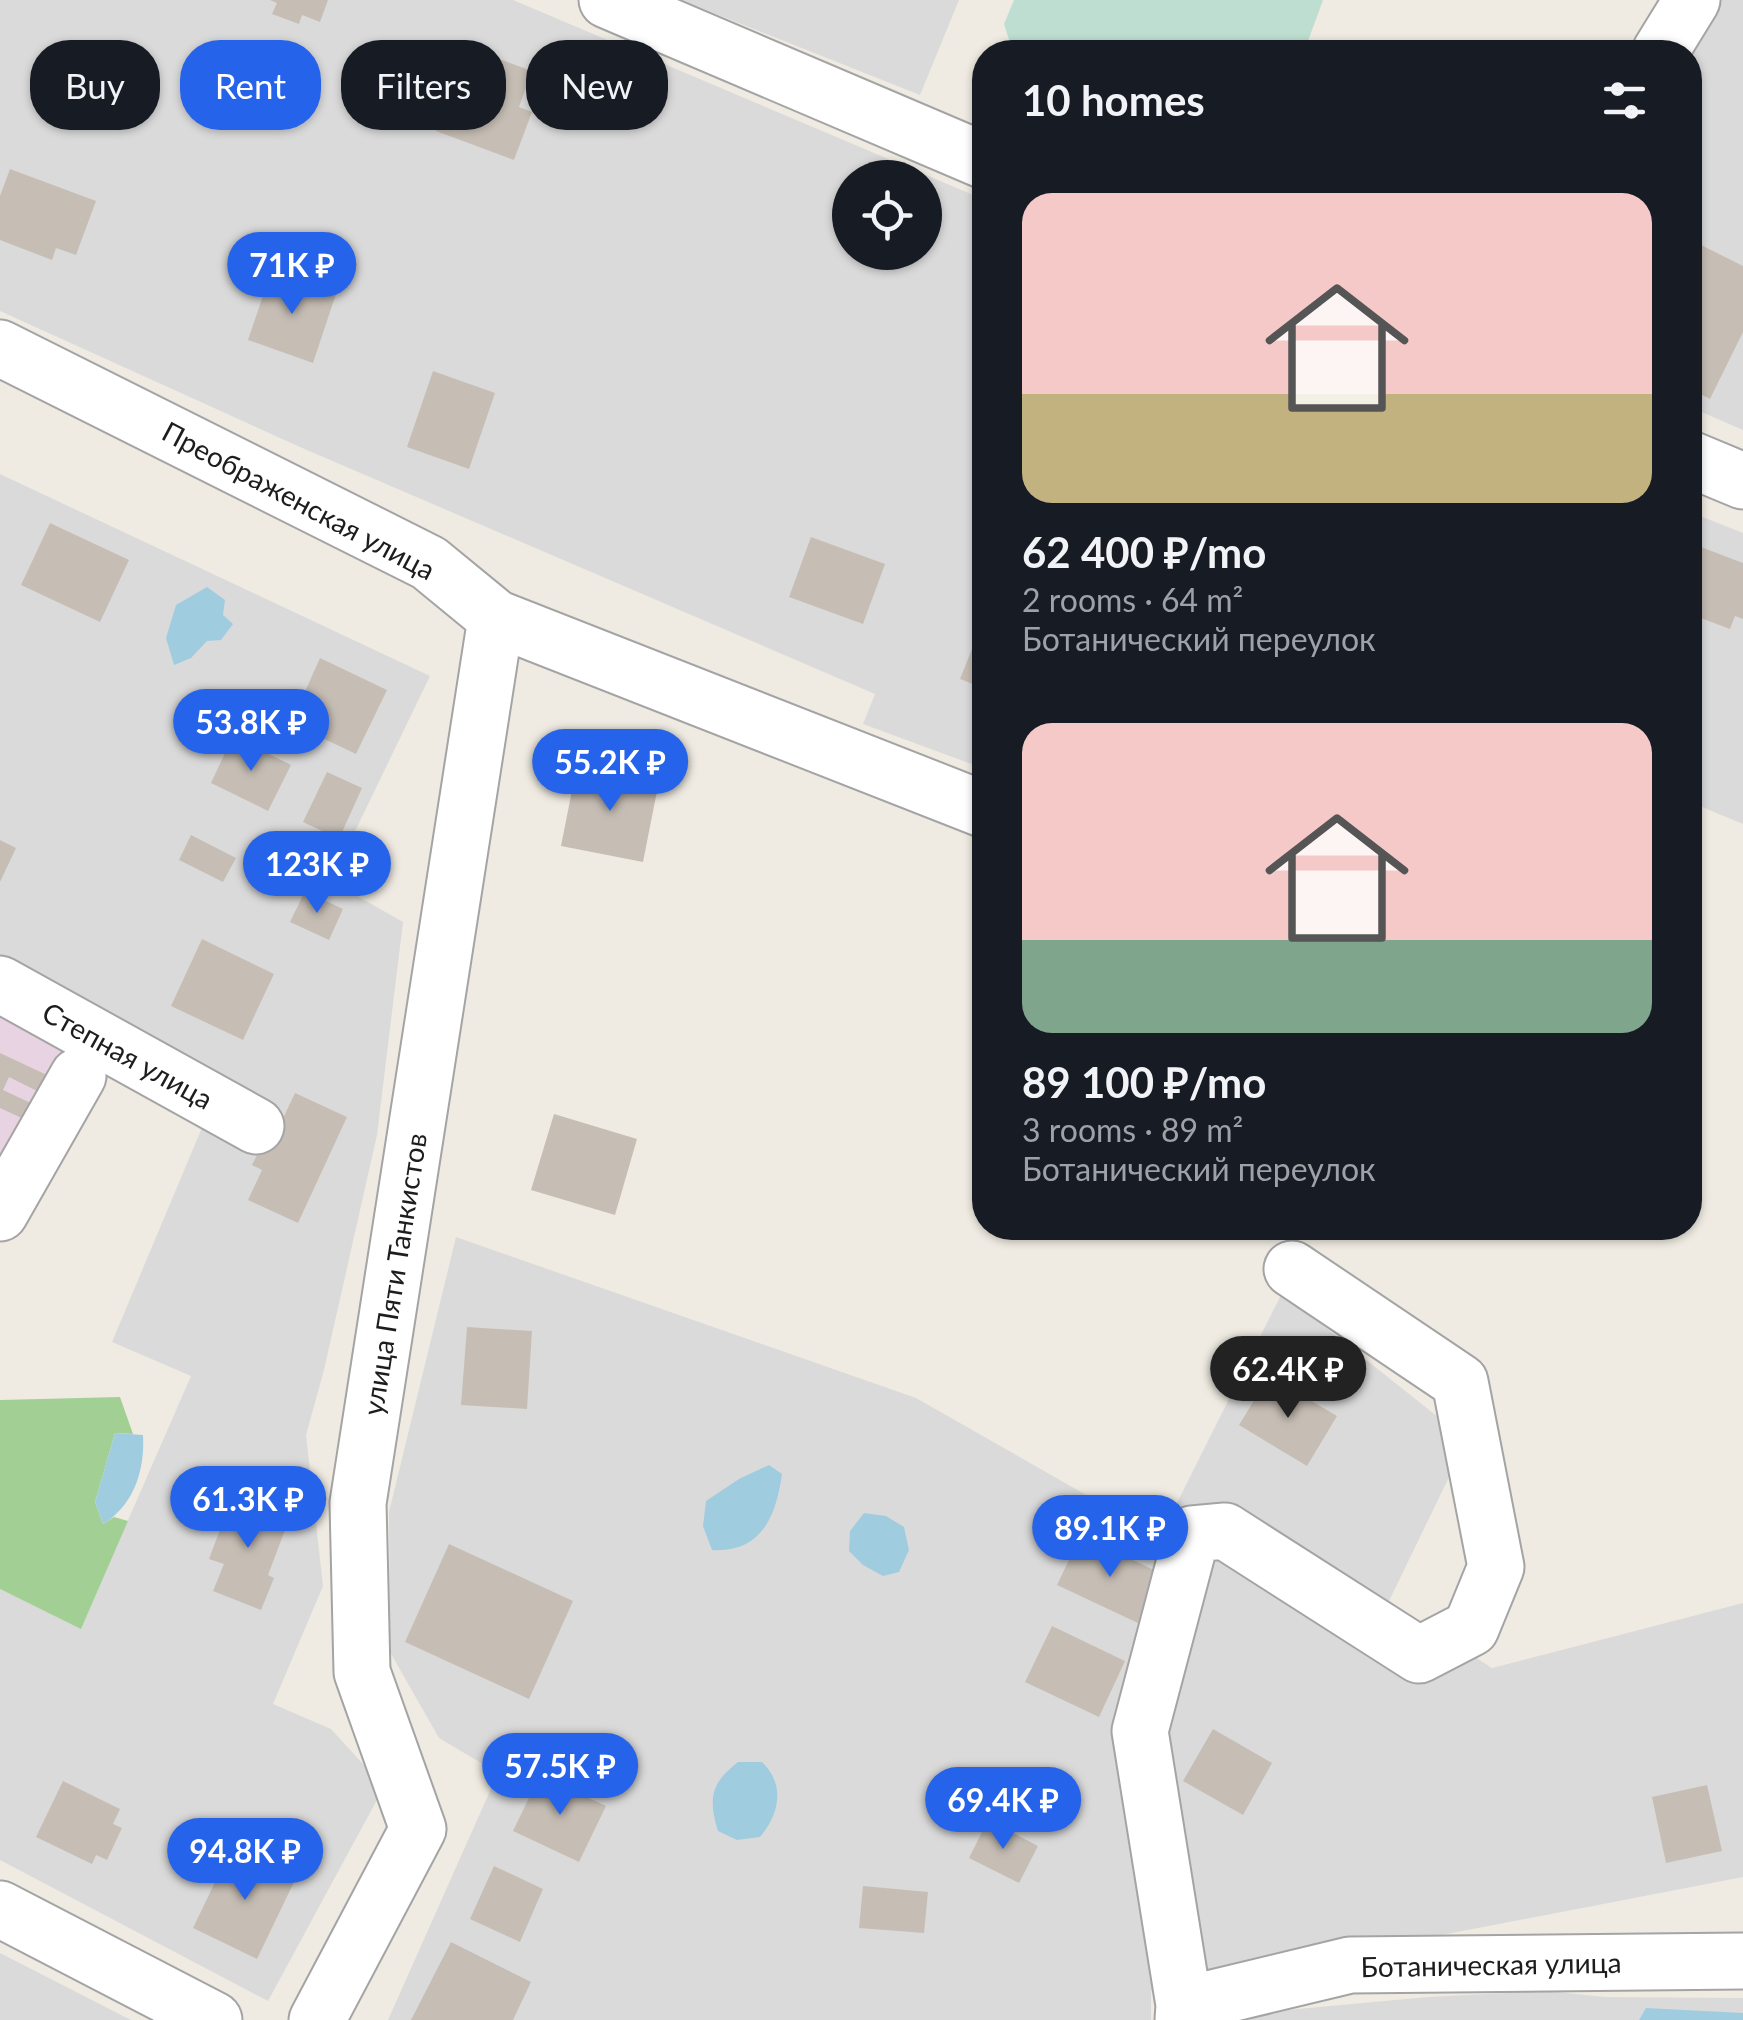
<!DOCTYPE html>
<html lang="en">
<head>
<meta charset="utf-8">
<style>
  :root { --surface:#171b24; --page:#20242c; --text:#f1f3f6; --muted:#9ea1a6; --accent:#2563eb }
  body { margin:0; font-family:Lato,sans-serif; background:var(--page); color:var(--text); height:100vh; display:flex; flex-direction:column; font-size:38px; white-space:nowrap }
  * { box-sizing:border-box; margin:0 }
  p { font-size:32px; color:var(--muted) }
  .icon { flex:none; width:55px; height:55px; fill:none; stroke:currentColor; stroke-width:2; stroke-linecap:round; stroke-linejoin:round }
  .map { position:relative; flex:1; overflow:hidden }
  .sheet { position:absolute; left:972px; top:40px; width:730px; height:1200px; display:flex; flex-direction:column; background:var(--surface); border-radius:40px; box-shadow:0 2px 8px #0004 }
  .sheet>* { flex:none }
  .guide { position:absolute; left:30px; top:40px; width:792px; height:90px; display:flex; gap:20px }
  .buttons { position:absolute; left:832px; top:160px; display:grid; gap:20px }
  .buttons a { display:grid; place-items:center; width:110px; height:110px; border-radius:50%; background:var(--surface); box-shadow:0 2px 8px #0004; font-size:50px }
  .price { position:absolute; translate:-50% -85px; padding:0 22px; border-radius:35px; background:var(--accent); color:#fff; font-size:32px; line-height:65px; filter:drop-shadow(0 2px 5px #0008) }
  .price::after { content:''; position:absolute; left:50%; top:60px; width:30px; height:22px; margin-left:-15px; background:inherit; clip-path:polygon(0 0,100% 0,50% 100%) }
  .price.on { background:#222; color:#fff }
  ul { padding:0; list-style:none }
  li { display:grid; align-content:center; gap:20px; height:530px; padding:0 50px }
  li span { display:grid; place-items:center; height:310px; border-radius:30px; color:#555 }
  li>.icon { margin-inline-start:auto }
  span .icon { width:180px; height:180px; fill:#fffc; stroke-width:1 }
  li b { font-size:42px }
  h2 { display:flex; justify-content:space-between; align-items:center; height:120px; padding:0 50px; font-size:42px }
  .pill { padding:0 35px; border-radius:40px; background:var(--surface); box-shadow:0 2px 8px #0004; font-size:35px; line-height:90px }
  .pill.on { background:var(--accent); color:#fff }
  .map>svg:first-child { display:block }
</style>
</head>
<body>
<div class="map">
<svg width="1743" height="2020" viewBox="0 0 1743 2020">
  <rect width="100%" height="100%" fill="#efebe2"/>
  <path fill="#dbdada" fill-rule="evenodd" d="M0,0h513l472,200v569l-122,-45 12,-30 -575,-247 -300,-136zM850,178h75v74h-75z
    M681,0h278l-39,95z
    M1710,0h33v430l-53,-23v-355z
    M0,474l430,202 -99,205 72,41 -26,213 -53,235 -18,65 17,151 -50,118 58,25 53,58 -116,214 -268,-141v-271l81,39 110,-252 -79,-34 110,-262 -222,-115z
    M1690,512l53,21v291l-53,-22z
    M456,1237l460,161 244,139 122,-244 185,147 -78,161 103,67 251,-65v274l-592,114v29h-763l110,-247 -59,-35 -49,-86 -1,-140z
    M0,1953l131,67h-131z
    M1547,1991l58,6 138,1v22h-494l15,-8 164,-15z"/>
  <path fill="#e8d3e3" d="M0,1007l105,51 -86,177 -19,-9z"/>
  <path fill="#a2d094" d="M120,1397l13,37 -18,-1 -20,69 8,22 11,-7 14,4 -47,108 -81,-40v-189z"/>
  <path fill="#beded1" d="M1014,0h309l-19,52h-291l-9,-28z"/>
  <path fill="#a0ccdf" d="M207,587l18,13 -2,15 10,9 -12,16 -14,1 -16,17 -17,7 -8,-27 10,-33z
    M115,1433l28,2c2,35 -9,70 -40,89l-8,-22z
    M769,1465l13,9c-6,43 -21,79 -70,76l-9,-24 3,-25 33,-22z
    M864,1513l22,3 18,11 5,23 -10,22 -16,4 -20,-11 -14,-14 1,-20z
    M738,1762h24c24,23 17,53 -2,75l-23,3 -19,-9c-10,-33 -7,-48 20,-69z
    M1646,2008l97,5v7h-104z"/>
  <path fill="#c6beb5" d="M270,0h58l-8,22 -18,-7 -3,9 -27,-10 5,-11z
    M467,47l65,24 -13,36 13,5 -18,48 -78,-29z
    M10,169l86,32 -20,54 -20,-7 -4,12 -52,-20v-44z
    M1695,242l48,24v66l-33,67 -20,-10v-137z
    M271,272l65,22 -23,69 -65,-23z
    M433,371l62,22 -26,76 -62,-22z
    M50,523l79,37 -29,62 -79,-37z
    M811,537l74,27 -22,60 -74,-27z
    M1701,547l42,16v56l-8,-3 -5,13 -40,-15v-37z
    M985,616v73l-25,-10z
    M320,658l67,32 -31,64 -65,-31z
    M233,736l58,29 -23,46 -57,-28z
    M577,765l82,16 -16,81 -82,-16z
    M327,772l35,16 -23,51 -36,-17z
    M191,835l45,23 -13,24 -44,-22z
    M0,840l16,8 -16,34z
    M305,891l38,18 -14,31 -39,-18z
    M202,939l72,35 -31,66 -72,-34z
    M0,1053l47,22 -8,17 -30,-15 -6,13 30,14 -7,16 -26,-12z
    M295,1093l52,24 -49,106 -50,-23 14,-30 -10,-5 18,-37 7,3z
    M554,1114l83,25 -22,76 -84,-25z
    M467,1327l65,4 -5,78 -66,-4z
    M1269,1376l68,40 -30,50 -68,-41z
    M233,1495l57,22 -22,58 6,3 -13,32 -48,-19 11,-27 -15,-5z
    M1081,1535l83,40 -24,49 -83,-39z
    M449,1544l124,57 -44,98 -124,-57z
    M1052,1626l73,35 -26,56 -74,-35z
    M1213,1729l59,34 -29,52 -60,-34z
    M540,1775l66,31 -27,56 -66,-31z
    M63,1781l57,28 -7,15 9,4 -15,32 -11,-5 -4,9 -56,-27z
    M1707,1785l15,66 -56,12 -14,-66z
    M988,1820l50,26 -19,37 -50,-25z
    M232,1847l64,31 -39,81 -64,-31z
    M494,1866l49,23 -23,53 -50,-23z
    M863,1886l65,6 -4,41 -65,-5z
    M451,1942l80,40 -18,38h-102z"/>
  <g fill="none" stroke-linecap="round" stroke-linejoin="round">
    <g stroke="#a4a4a4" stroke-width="59">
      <path id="minor" d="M607,0l378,161
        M1660,52l32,-52
        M0,348l429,215 67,55 489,192
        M1690,459l53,22
        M0,984l256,142
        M0,1213l78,-137
        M0,1909l214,111
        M1184,2005l166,-40 393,-4
        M317,2020l101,-191 -56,-157 -4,-169 138,-885
        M1183,2020l1,-15 -44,-274 52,-197 33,-3 194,124 52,-27 25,-61 -36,-185 -168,-113"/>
    </g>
    <use href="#minor" stroke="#fff" stroke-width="55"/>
  </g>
  <g text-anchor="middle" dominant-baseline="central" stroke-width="8" stroke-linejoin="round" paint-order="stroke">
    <g font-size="28" fill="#1d1d1d" stroke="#fff">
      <text transform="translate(299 500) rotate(28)">Преображенская улица</text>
      <text transform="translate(128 1055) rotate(29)">Степная улица</text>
      <text transform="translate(394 1274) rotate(-81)">улица Пяти Танкистов</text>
      <text transform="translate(1491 1964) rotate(-1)">Ботаническая улица</text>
    </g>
  </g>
</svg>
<div class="buttons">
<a><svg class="icon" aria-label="locate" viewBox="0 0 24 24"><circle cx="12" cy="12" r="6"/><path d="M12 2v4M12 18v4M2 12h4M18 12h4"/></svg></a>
</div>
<b class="price" style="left:292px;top:317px">71K ₽</b>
<b class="price" style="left:251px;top:774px">53.8K ₽</b>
<b class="price" style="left:610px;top:814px">55.2K ₽</b>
<b class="price" style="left:317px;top:916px">123K ₽</b>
<b class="price on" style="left:1288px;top:1421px">62.4K ₽</b>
<b class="price" style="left:248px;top:1551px">61.3K ₽</b>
<b class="price" style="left:1110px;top:1580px">89.1K ₽</b>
<b class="price" style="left:560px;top:1818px">57.5K ₽</b>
<b class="price" style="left:1003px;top:1852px">69.4K ₽</b>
<b class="price" style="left:245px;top:1903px">94.8K ₽</b>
<div class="guide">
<a class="pill">Buy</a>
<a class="pill on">Rent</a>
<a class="pill">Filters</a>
<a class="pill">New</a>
</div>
<section class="sheet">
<h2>10 homes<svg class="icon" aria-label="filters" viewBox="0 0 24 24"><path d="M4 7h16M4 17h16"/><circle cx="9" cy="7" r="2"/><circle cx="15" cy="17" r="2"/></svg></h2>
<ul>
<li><span style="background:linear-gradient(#f6c9c9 65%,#c2b280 0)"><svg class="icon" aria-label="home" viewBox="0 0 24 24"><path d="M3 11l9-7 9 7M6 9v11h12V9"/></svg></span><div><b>62 400 ₽/mo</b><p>2 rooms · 64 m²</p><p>Ботанический переулок</p></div></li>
<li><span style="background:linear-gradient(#f6c9c9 70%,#7fa58c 0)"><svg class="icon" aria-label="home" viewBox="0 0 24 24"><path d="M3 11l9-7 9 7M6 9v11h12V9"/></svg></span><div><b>89 100 ₽/mo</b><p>3 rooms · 89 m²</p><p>Ботанический переулок</p></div></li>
</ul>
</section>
</div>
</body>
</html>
